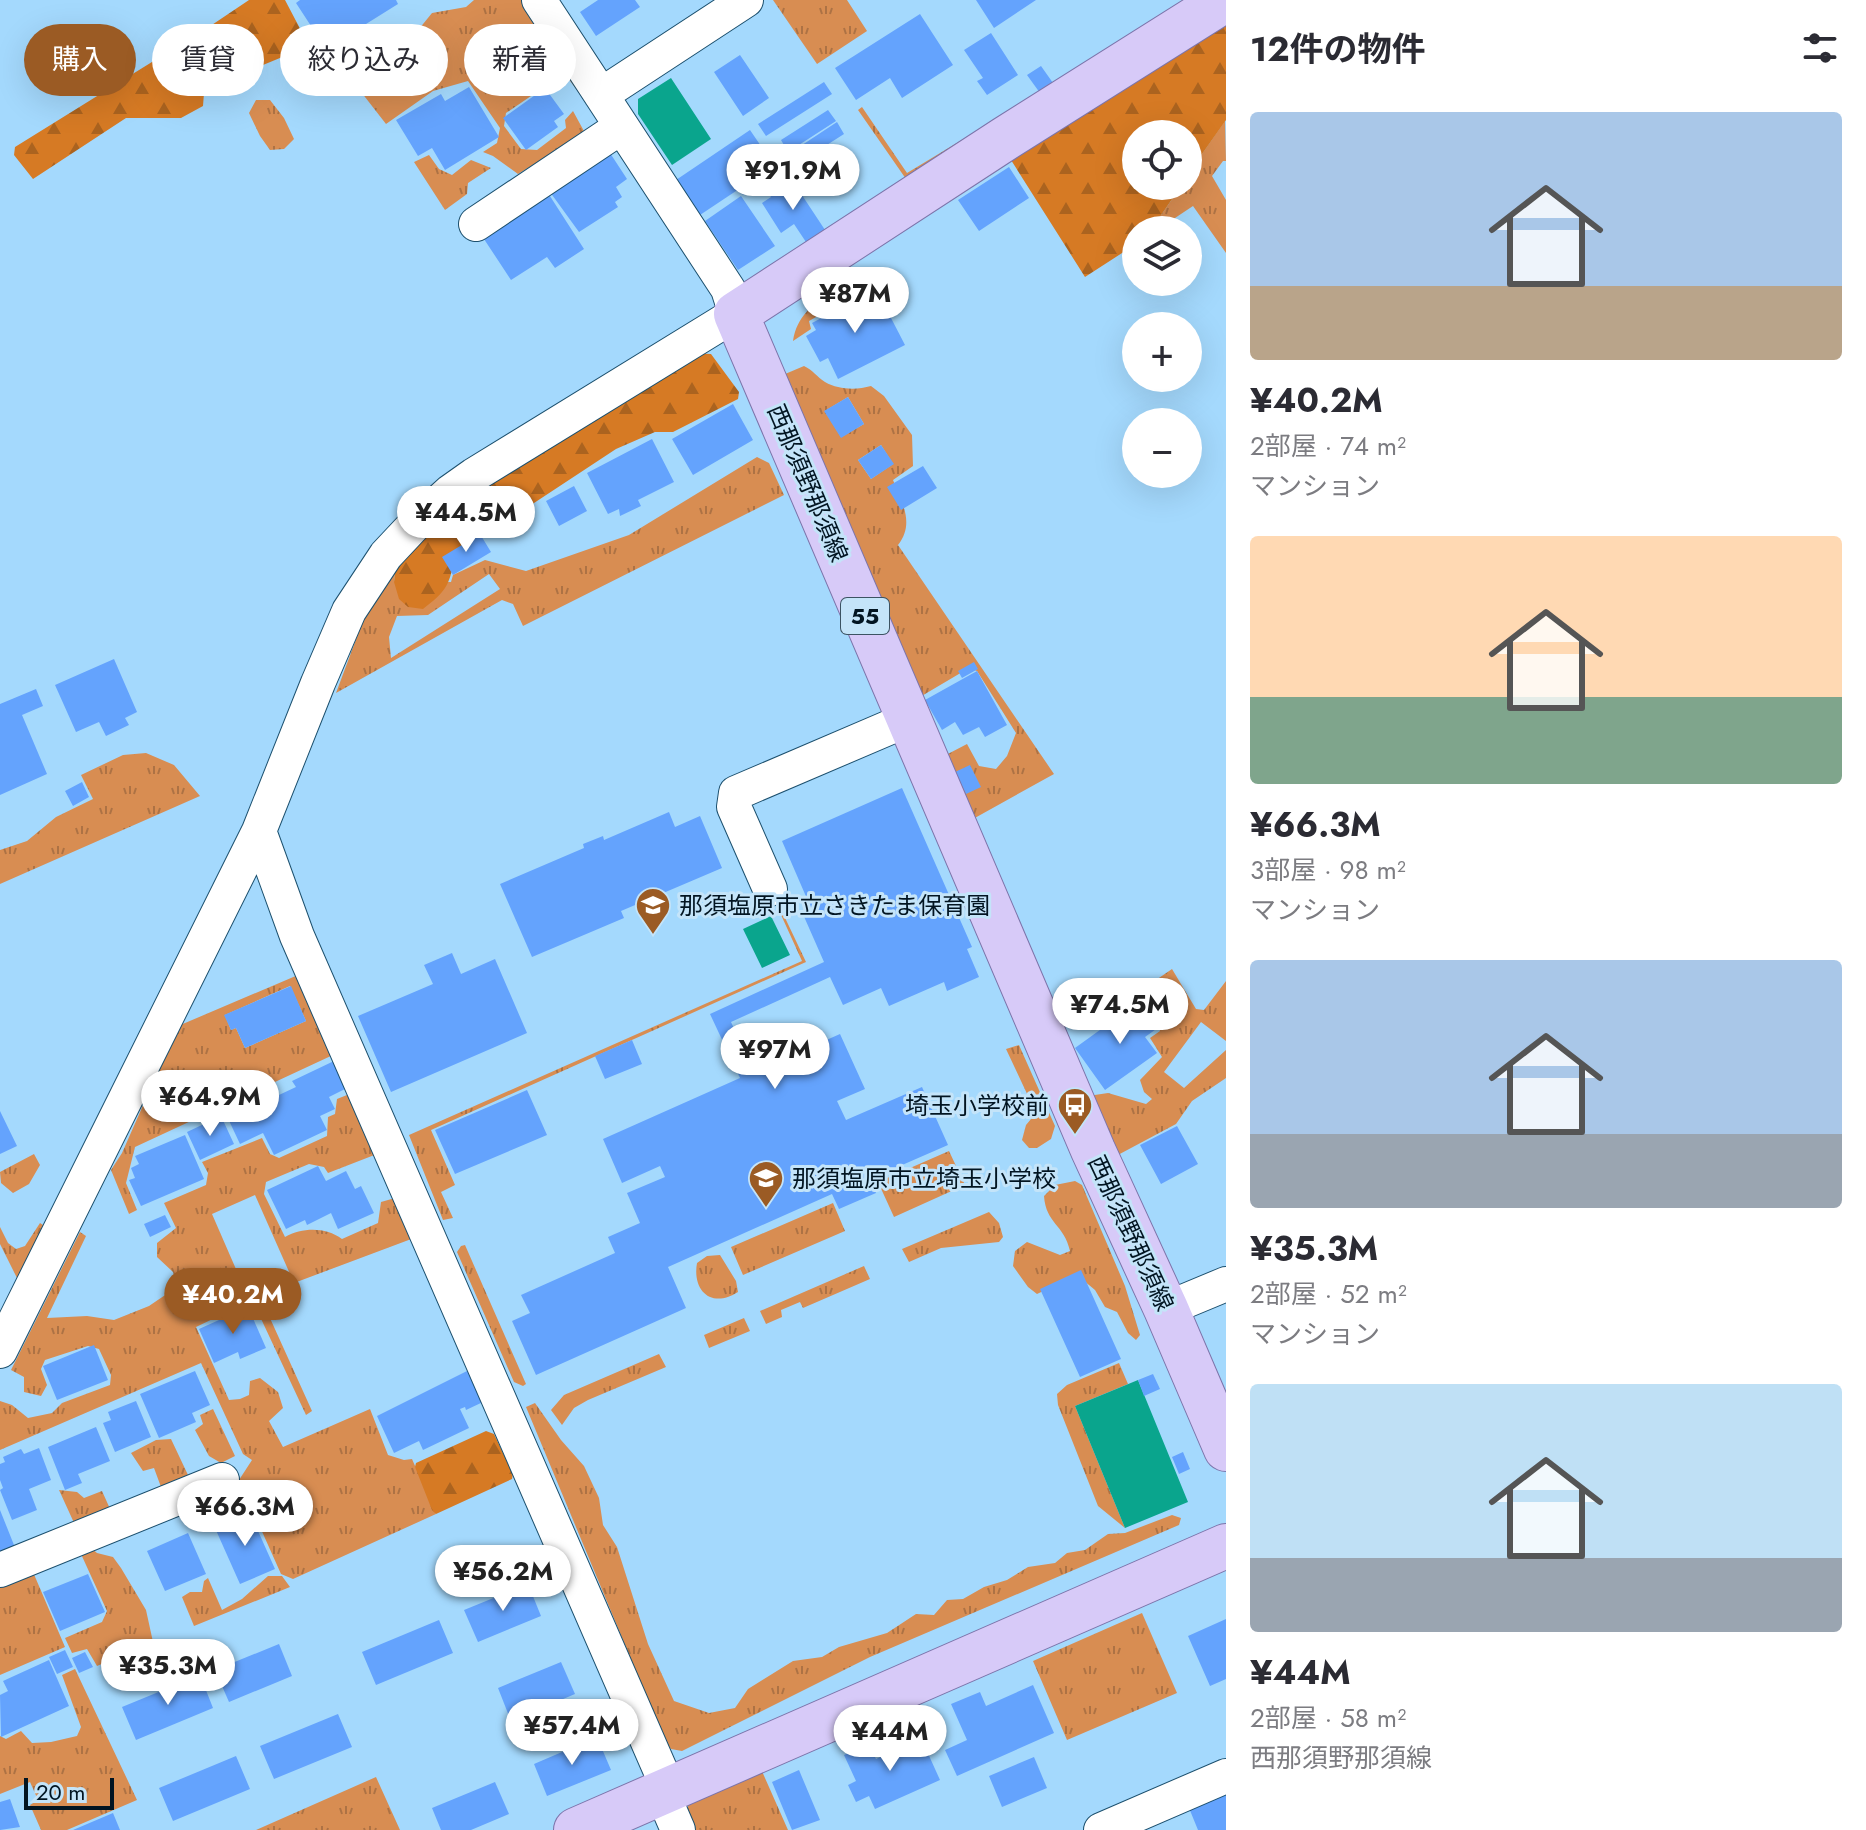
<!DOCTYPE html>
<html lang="ja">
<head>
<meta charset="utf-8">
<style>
  :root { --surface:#fff; --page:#f2f2f3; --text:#2b2b33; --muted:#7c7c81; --accent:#9b5b24 }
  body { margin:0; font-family:Jost,"Noto Sans JP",sans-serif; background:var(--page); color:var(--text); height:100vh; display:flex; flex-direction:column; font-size:30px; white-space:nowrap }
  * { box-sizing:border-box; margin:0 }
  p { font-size:26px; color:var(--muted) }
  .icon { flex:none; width:44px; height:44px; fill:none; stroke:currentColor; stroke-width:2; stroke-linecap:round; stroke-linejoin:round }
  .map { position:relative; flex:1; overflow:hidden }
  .panel { display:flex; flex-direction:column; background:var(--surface); width:640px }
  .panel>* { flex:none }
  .banner { position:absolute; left:24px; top:24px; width:760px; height:72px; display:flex; gap:16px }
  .fabs { position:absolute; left:1122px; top:120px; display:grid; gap:16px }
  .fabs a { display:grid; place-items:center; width:80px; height:80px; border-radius:50%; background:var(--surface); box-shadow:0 8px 32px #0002; font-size:40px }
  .scale { position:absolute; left:24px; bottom:20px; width:90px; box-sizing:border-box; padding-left:8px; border:4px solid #021522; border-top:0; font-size:22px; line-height:28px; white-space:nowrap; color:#021522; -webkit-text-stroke:6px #c4e4f9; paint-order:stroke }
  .price { position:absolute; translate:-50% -68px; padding:0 18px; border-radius:28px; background:#fff; color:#222; font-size:26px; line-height:52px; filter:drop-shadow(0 2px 4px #0008) }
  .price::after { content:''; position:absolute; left:50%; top:48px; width:24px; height:18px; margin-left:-12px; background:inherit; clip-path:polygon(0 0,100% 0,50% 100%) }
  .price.active { background:var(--accent); color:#fff }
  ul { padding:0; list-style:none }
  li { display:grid; align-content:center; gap:16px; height:424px; padding:0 24px }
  li span { display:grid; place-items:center; height:248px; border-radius:8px; color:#555 }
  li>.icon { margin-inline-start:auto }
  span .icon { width:144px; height:144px; fill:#fffc; stroke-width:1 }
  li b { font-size:34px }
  h2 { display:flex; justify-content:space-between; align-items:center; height:96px; padding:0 24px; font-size:34px }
  .pill { padding:0 28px; border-radius:36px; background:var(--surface); box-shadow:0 8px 32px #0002; font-size:28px; line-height:72px }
  .pill.active { background:var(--accent); color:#fff }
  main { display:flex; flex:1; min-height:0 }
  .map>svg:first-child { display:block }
</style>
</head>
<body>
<main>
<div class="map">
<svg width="1226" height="1830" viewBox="0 0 1226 1830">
  <defs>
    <pattern id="grass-tufts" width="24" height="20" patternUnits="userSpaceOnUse" patternTransform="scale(2)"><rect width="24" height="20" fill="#d88d52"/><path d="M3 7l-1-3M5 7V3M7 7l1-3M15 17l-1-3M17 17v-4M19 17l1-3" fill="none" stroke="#ad7244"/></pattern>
    <pattern id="forest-firs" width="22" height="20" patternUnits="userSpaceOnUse" patternTransform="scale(2)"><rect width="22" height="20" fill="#d67a24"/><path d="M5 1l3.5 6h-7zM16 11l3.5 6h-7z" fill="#ab631f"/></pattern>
  </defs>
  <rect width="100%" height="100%" fill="#a4d9fd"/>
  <path fill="url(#grass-tufts)" fill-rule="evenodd" d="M474,0h55l16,23 -60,38v9l17,26 13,-1 50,-34 27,50 -24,-33 -10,7 -8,-2 -44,30 -2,13 17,23 16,1 29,-22 -1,-8 8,-9 12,22 -67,41 -25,-18 -10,-4 14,-9 3,-15 -32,-47 -35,10 -47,33 -42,-54 46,-30 29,-11 13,-16 34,-6z
    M773,0h74l20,31 -50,33z
    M256,100h14l14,18 10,21 -10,10 -14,1 -10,-14 -11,-23z
    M862,107l45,66 63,-38 2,4 -66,40 -48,-69z
    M1225,121l1,40h-3l-11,15 14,24v53l-33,-47 -36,24h-6l30,-44h7v-12z
    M429,155l10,14 13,6 19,-15 20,8 -23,15 -1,11 -22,16 -31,-48z
    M832,292l7,12 -30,17 2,8 -18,12c4,-25 19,-36 39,-49z
    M804,366c9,4 13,11 21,16 14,8 32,8 46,4l13,10 28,39 1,31 -20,14c9,23 22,43 5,65l156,229 -81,45 -29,-63 23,-12 12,22 17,3 11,-13 9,-23 -39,-62 -8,-3 -49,29 -142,-320zM848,397l16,27 -23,13 -16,-26zM881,445l12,19 -22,15 -13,-19z
    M757,457l12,6 15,32 -261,131 -10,-22 -11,-4 -166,93 28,-75 31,-46 -1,10h57l2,-7 32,-15 41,11 103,-36zM489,574l11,15 -109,69 -2,-21 8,-21 31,-1z
    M146,753l28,12 26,31 -200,88v-34l27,-9 29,-24 37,-18 -12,-24 42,-20z
    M778,903l28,59 -375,168 24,55 -14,7 12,26 -10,2 -34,-85 393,-174 -25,-55z
    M1172,969l24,40 8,1 22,-29v60l-25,-19 -37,50 20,16 42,-38v28l-34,23 -16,23 -60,32 -28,-60 20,-3 38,11 6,-5 -8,-7 -4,-12 22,-23 -12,-19 10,-7 -3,-9 -20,-29z
    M298,975l35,80 -198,92 -9,36 11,27 -8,4 -18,-44 11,-17 56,-127zM290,986l16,35 -61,27 -9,-20 -5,2 -6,-15z
    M1019,1045l36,81 -4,13 -14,9h-8l-7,-8 4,-15 10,-12 -30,-64z
    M347,1095l5,2 25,57 -49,19 -4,-6 -15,-3 -43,18 -2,12 21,43c18,-10 41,-10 57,2l36,-16 3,-21 14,-4 19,40 -120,45 -39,-88 -43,19 37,85 11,-3 52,115 -6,4 -50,-107 -14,-3 -46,22 33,73 11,-1 9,-4 1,-14 10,-3 18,14 5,16 -14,13 14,26 87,-38 18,46 16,5 8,-1 24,55 -143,65 -12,-5 -42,-94 13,-20 -9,-6 -42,-91 -201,87v-49l12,4 16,13 24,-5 10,-10 48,-18 1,-10 -12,-26 -11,-3 -43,14 -4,9 6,16 -6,11 -17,-4v-15l-13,-7 69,-138 6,4 -39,82 40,-2 27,4 35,-14 28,-19 -4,-15 -16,-15v-14l19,-15 -12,-25 42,-18 2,-12 -6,-11 60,-24 8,16 9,4 48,-22 1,-19 7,-3 2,-15z
    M949,1151l16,34 -71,32 -16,-35z
    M34,1154l6,11 -11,19 -16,9 -12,-10 -1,-11z
    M1075,1181l7,4 43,101 15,49 -4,5 -8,-7 -11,-21 -12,-5 -10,-17 -18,-15 -40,19 -9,-7 -15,-21 2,-15 12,-9 33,13 10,-4c-6,-27 -24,-27 -26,-55l11,-11z
    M833,1203l12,28 -102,44 -12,-28z
    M989,1212l10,11 4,14 -4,5 -58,6 -32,14 -7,-13z
    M40,1223l6,4 -28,53 -18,-36v-17l8,16 8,6 9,-3z
    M465,1245l61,139 -3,2 -9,-4 -57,-130 4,-6z
    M720,1255l16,26 2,11c-26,17 -46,-1 -41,-29l10,-7z
    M864,1266l6,13 -67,29 -3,-6 -19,8 1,7 -16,7 -6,-13z
    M744,1318l6,13 -41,17 -5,-13z
    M659,1354l7,13 -78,33 -14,8 -12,17 -11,-15 13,-15z
    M1119,1363l9,21 -53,22 50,122 -27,-22 -40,-101 -1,-11 10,-9z
    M535,1403l26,37 23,26 15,32 4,27 14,22 31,97 26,57 35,12 26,-5 13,-19 45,-28 29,-4 17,-10 48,-14 29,-19 18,1 13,-15 16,-1 21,-12 23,-7 21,-13 27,-4 12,-10 18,-3 23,-16 17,-1 47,-18 9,3 -2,7 -309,132 -188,94 -11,-2 -6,-8 -139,-334z
    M213,1409l22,47 -14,7 -12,-7 -14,-26 8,-6 -3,-9z
    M171,1439l17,36 -27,12 -7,-19 -11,3 -12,-18 25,-13z
    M59,1490l18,2 7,6 18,-7 9,20 -36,14z
    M91,1548l6,5 16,4 8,11 25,42 7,32 -56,24 -10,-17 -15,4 -7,-15 37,-16 5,-11 -26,-57z
    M33,1572l32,75 -65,28v-89z
    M268,1576h14l8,11 -96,39 -12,-29 8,-5h12l2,-11 4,-3 14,32 20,-11z
    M1142,1613l35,80 -110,47 -34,-79z
    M75,1669l62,131 -70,30h-26l-11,-25 8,-5 -8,-18 -30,12v-58l6,3 15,-8 11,12 19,-1 26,-6 4,-9 -19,-52z
    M761,1769l27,61h-93l-8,-18 2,-11z
    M376,1777l24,53h-144z"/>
  <path fill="url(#forest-firs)" d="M249,0h36l21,40 -2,8 -60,25 -27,-1 -25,-13 -7,-16z
    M1226,25v95l-38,54v-40h-52v52h45l-30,44h-15v14l-51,33 -74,-117z
    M174,56l30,37 -1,13 -22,12h-55l-93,61 -19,-24 1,-8 145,-90z
    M692,353l19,1 28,38 -1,7 -65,33h-18l-39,17 -126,83 -36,27c-4,27 -10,34 -31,50l-15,-2 -9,-8 -5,-17 1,-10 20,-33 35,-38z
    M486,1431l8,3 19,40 -1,5 -76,35 -4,-4 -17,-43 1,-4z"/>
  <path fill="#0aa58d" d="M671,78l40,61 -39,26 -34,-51v-15z
    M771,916l19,39 -28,13 -19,-39z
    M1138,1380l50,122 -63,26 -50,-122z"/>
  <path fill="#64a3fd" d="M300,0h96l2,4 -72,45 -30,-46z
    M598,0h37l5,7 -44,29 -16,-24z
    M976,0h60l-42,28z
    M920,14l33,51 -51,33 -12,-20 -34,22 -21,-32z
    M533,33l20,28 -47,33 -20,-28z
    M991,33l27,42 -31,20 -10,-14 6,-3 -19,-28z
    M740,55l29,43 -26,18 -29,-44z
    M1041,66l12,17 -13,10 -13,-18z
    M824,82l8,12 -66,42 -8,-12z
    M469,87l30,50 -54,33 -13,-22 -14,8 -22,-36 45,-26 4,7z
    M545,88l19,26 -10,7 4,6 -32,23 -23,-32z
    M828,110l8,11 -48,31 -7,-12z
    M837,122l7,12 -47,30 -7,-11z
    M750,130l28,41 -35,24 -4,-6 -39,26 -24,-35z
    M610,153l17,26 -11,8 6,10 -7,5 3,5 -39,25 -29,-40z
    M1009,167l20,31 -50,33 -21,-31z
    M790,177l37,56 -19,12 -14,-21 -13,9 -19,-30 9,-6 -3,-6z
    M548,193l36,56 -29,19 -8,-11 -36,23 -29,-44z
    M741,196l34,50 -37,24 -33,-49z
    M860,277l7,12 -23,13 -7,-12z
    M876,289l29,56 -67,34 -10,-21 -8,4 -14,-26 10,-6 -4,-7z
    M848,397l16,27 -23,14 -17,-27z
    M733,404l20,36 -60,35 -21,-36z
    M652,439l22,43 -36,18 3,6 -21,10 -1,-7 -11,5 -21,-41z
    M881,445l13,19 -23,15 -13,-19z
    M923,466l14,22 -36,22 -14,-23z
    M574,486l13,25 -28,15 -13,-25z
    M480,534l11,18 -38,23 -11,-18z
    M114,659l23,53 -12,6 4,7 -23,11 -7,-14 -23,10 -21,-47z
    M974,662l4,7 -16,9 -4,-7z
    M977,671l30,54 -22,12 -6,-10 -16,8 -8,-13 -13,8 -17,-30z
    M36,689l7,17 -21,9 25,59 -47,21v-91z
    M970,765l11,22 -15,7 -11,-22z
    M82,782l7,15 -16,9 -8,-15z
    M902,788l70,159 -5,2 12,28 -32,14 -3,-9 -55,24 -8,-18 -38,17 -13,-28 -99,45 23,50 86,-38 25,55 -28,12 9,19 76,-33 26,58 -78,34 6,14 -37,16 -7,-15 -164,73 18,41 -150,67 -24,-54 18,-8 -9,-18 94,-42 -7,-16 32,-14 -13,-30 38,-16 -5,-11 -38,17 -19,-44 137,-61 -30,-64 114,-52 -22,-50 9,-4 -29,-67z
    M669,812l6,15 25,-11 22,52 -101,43 3,7 -92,39 -32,-73 84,-36 -1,-4 20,-8 1,4z
    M452,953l9,21 34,-15 32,74 -136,59 -33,-76 75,-32 -9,-19z
    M291,986l15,35 -61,27 -9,-20 -5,2 -7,-15z
    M1140,1001l19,26 -14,10 12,16 -52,37 -30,-42z
    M632,1040l10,24 -37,15 -10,-23z
    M334,1061l13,27 -18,9 6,12 -15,7 7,14 -53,25 -11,-22 -23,11 -15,-32 36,-17 3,7 32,-15 -4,-6z
    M527,1090l20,45 -92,39 -20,-44z
    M0,1111l17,35 -17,8z
    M221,1116l13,28 -34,16 -13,-28z
    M1177,1126l21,38 -37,20 -21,-39z
    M185,1135l19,44 -63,27 -12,-26 6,-2 -4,-10 8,-4 -4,-8z
    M318,1166l8,15 20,-10 9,18 6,-3 13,27 -36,16 -7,-16 -24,12 -2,-5 -19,9 -19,-39z
    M165,1215l6,12 -21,10 -6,-13z
    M1081,1270l40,89 -41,18 -40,-88z
    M248,1307l18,41 -26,11 -2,-7 -24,11 -15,-34z
    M94,1345l14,35 -51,20 -14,-34z
    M195,1371l15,34 -18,8 4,9 -37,16 -19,-44z
    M467,1371l16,31 -17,8 -1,-3 -5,2 9,19 -46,22 -4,-9 -25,12 -17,-37z
    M1153,1374l7,15 -16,7 -6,-16z
    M136,1401l15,36 -36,15 -12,-29 8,-3 -3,-8z
    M96,1427l14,34 -32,13 4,9 -17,7 -17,-43z
    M39,1448l12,32 -22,9 8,21 -25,10 -12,-30 3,-2 -3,-8v-16l5,-2 -2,-5 18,-8 3,5z
    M1183,1452l7,17 -11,5 -7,-17z
    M0,1510l16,40 -16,6z
    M250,1513l25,56 -35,15 -25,-56z
    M188,1533l18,41 -41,17 -18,-40z
    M88,1574l17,38 -45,19 -17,-39z
    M528,1584l13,32 -63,26 -14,-32z
    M1226,1619v60l-16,7 -22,-50z
    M439,1620l14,33 -77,32 -14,-33z
    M279,1644l13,32 -63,26 -14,-32z
    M65,1650l8,17 -16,7 -8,-17z
    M85,1652l8,15 -14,6 -7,-15z
    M49,1660l20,46 -68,31 -1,-42 8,-4 -5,-10z
    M561,1662l14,32 -64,27 -13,-33z
    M200,1675l13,33 -77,32 -14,-33z
    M1033,1685l21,48 -97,43 -12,-26 22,-10 -16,-36 29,-12 6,14z
    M338,1714l14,33 -78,32 -14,-33z
    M597,1737l14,33 -64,26 -13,-32z
    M921,1738l19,42 -65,29 -6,-13 -13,6 -8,-17 8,-4 -12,-26 25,-11 7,15z
    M236,1756l14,33 -77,32 -14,-33z
    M1034,1757l13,31 -45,19 -13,-31z
    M799,1770l21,50 -28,10 -20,-48z
    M495,1782l14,32 -38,16h-30l-9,-22z
    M1226,1793v37h-28l-9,-22z
    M10,1799l10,28 -20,3v-28z
    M113,1813l7,17h-47z"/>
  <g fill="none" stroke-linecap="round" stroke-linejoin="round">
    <g stroke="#1c506e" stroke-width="36">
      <path id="minor" d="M601,95l145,-95
        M476,224l145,-97
        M259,831l38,105 372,854
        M770,889l-36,-82 2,-14 173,-74
        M1166,1309l60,-25
        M0,1351l259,-520 59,-148 31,-72 37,-56 31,-33 33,-30 24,-17 262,-161 -8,-25 -189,-289
        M0,1570l222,-90
        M662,1793l16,37
        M1101,1830l125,-54"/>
    </g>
    <g stroke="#7c74aa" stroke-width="46">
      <path id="primary" d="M1225,0l-219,138 -270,176 357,836 73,159 60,140
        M576,1830l650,-284"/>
    </g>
    <use href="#minor" stroke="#fff" stroke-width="34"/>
    <use href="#primary" stroke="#d7caf8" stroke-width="44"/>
  </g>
  <defs>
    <g id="school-pin" transform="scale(1.8)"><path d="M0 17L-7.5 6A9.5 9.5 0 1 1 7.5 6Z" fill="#9b5b24" stroke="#c4e4f9"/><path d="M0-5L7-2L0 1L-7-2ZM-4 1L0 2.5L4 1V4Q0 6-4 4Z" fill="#fff"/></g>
    <g id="bus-pin" transform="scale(1.8)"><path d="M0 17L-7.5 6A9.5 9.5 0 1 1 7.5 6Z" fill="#9b5b24" stroke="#c4e4f9"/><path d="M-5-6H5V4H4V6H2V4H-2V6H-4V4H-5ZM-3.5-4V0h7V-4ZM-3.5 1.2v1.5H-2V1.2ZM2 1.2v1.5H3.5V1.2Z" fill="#fff"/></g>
  </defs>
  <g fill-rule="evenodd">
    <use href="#school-pin" x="653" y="905"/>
    <use href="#bus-pin" x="1075" y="1105"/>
    <use href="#school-pin" x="766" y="1178"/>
  </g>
  <g text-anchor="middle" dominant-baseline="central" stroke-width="6" stroke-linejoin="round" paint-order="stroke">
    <rect fill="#c4e4f9" stroke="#3c5362" stroke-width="2" x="841" y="598" width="48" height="36" rx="6"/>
    <g font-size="22" font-weight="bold" fill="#021522">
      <text x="865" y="616">55</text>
    </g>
    <g font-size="24" fill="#021522" stroke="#c4e4f9">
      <text transform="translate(808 483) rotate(67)">西那須野那須線</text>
      <text transform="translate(1131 1233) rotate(65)">西那須野那須線</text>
    </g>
    <g font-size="24" fill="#021522" stroke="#c4e4f9" text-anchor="start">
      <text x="679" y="905">那須塩原市立さきたま保育園</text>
      <text x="1049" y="1105" text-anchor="end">埼玉小学校前</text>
      <text x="792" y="1178">那須塩原市立埼玉小学校</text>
    </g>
  </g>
</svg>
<div class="fabs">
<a><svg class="icon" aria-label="locate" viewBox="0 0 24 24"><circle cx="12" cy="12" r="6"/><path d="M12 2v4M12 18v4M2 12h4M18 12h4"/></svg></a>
<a><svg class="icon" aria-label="layers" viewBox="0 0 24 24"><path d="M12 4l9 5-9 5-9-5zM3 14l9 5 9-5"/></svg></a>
<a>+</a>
<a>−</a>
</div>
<div class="scale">20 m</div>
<b class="price" style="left:793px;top:212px">¥91.9M</b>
<b class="price" style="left:855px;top:335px">¥87M</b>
<b class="price" style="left:466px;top:554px">¥44.5M</b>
<b class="price" style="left:1120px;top:1046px">¥74.5M</b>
<b class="price" style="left:775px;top:1091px">¥97M</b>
<b class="price" style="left:210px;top:1138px">¥64.9M</b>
<b class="price active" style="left:233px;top:1336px">¥40.2M</b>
<b class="price" style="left:245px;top:1548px">¥66.3M</b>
<b class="price" style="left:503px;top:1613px">¥56.2M</b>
<b class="price" style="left:168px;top:1707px">¥35.3M</b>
<b class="price" style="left:572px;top:1767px">¥57.4M</b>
<b class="price" style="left:890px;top:1773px">¥44M</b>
<div class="banner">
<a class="pill active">購入</a>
<a class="pill">賃貸</a>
<a class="pill">絞り込み</a>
<a class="pill">新着</a>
</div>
</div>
<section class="panel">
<h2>12件の物件<svg class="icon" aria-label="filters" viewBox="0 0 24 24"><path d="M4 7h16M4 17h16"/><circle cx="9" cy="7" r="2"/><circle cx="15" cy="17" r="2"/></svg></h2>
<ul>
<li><span style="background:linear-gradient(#a9c7e8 70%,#b9a48a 0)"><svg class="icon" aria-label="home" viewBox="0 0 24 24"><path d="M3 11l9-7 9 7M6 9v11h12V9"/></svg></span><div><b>¥40.2M</b><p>2部屋 · 74 m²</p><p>マンション</p></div></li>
<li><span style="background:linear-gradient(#ffd9b3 65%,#7fa58c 0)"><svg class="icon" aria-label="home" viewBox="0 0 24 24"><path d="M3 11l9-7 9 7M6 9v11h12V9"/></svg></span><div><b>¥66.3M</b><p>3部屋 · 98 m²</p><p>マンション</p></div></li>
<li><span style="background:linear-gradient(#a9c7e8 70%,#9aa5b1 0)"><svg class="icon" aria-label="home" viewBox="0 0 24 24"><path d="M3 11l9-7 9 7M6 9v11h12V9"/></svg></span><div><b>¥35.3M</b><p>2部屋 · 52 m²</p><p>マンション</p></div></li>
<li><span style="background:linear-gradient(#bfe0f5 70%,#9aa5b1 0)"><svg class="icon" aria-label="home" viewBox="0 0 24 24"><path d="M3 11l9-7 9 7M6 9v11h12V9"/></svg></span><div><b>¥44M</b><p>2部屋 · 58 m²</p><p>西那須野那須線</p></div></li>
</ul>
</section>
</main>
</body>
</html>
